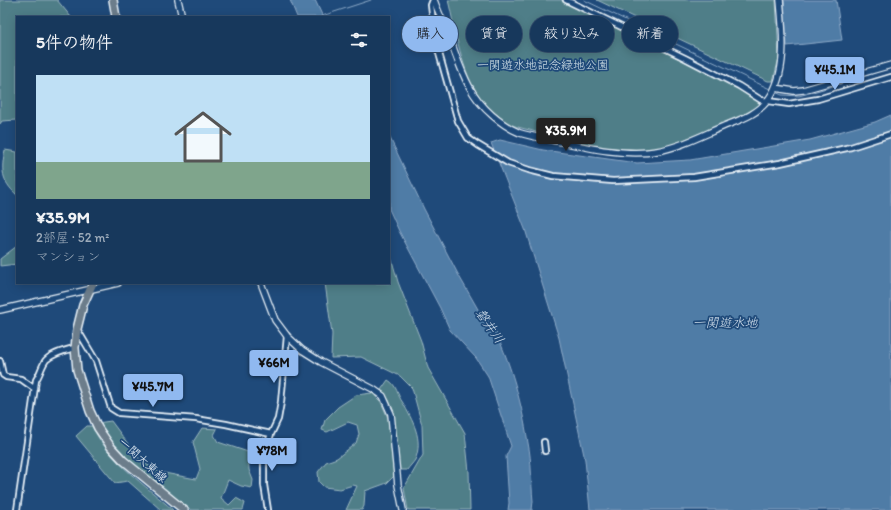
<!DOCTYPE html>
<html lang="ja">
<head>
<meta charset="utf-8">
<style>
  :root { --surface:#17385c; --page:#203f62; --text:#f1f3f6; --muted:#9eacbb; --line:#365272; --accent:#90b9f0 }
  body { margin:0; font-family:Itim,"Klee One",sans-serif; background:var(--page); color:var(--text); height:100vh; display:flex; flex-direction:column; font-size:15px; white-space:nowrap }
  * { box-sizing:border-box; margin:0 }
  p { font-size:13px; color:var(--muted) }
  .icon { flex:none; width:22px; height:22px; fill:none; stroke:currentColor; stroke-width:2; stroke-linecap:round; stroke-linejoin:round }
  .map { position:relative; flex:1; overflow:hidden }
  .sheet { position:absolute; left:16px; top:16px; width:374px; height:268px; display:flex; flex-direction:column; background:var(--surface); border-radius:0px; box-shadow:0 2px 10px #0003,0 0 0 1px var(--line) }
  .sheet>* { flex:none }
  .banner { position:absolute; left:402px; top:16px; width:380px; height:36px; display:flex; gap:8px }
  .price { position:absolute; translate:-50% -34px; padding:0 9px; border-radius:4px; background:var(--accent); color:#111; font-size:13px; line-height:26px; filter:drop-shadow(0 1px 2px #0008) }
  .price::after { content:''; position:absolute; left:50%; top:24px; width:12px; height:9px; margin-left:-6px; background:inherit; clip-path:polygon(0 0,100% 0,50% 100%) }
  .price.selected { background:#222; color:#fff }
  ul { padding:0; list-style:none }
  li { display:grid; align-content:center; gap:8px; height:212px; padding:0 20px }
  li+li { border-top:1px solid var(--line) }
  li span { display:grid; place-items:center; height:124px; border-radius:0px; color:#555 }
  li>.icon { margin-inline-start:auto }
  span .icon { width:72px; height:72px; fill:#fffc; stroke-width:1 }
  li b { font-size:17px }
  h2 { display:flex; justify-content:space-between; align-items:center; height:48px; padding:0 20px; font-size:17px }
  .pill { padding:0 14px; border-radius:18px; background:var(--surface); box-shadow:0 2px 10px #0003,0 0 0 1px var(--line); font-size:14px; line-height:36px }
  .pill.selected { background:var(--accent); color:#111 }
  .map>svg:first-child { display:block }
</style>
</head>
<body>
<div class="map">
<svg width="891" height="510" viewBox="0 0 891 510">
  <rect width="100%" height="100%" fill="#1f4a7a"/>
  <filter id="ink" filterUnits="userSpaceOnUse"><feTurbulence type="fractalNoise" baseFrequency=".025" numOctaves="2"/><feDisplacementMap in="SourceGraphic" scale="8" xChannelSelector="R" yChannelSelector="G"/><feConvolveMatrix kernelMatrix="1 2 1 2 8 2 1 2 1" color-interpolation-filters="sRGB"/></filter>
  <g filter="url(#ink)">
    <path fill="#4f7e88" stroke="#9cb8c0" d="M0,0h57l14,17h-54v103l-15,1 -2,3z
      M448,0h113l167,83 31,19 1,5 -3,3 -91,37c-43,7 -88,-3 -130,-15 -8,-3 -18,-4 -26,-8 -9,-5 -24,-18 -30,-26 -19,-28 -24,-66 -32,-98z
      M597,0h179l3,58 -6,23h-5z
      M5,150l12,2v43c-16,-14 -16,-26 -12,-45z
      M17,246v18l-17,2v-7z
      M389,250l9,32 23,59 7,27 37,65 4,39 1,38h-62l-4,-22 19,-33 -1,-30 -10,-37 -12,-12 -39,-19 -30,1 1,-24 -7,-51h64z
      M388,380c9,5 9,15 15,23 9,17 21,36 12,57 -2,3 -6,7 -8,10h-9l-4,-57 -5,-13 -8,-10z
      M372,393l9,9 7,16 6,58 -7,7 -22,8 -1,15 -2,4h-16l11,-24 -4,-1 -13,4 -16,-2 -5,-5 -1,-10 8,-10 11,-4 19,-15 3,-9 -2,-9 -9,-3 -21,10 -5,-2 3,-10 13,-13 18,-12z
      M111,421l29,39 19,12 37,7 4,-10 -7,-27 9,-14 15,1 -3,6 4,7 30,10 1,18 4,10 -1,8 -11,-2 -13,-6 -7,18 8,7 7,-7 9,5 -2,7h-52l-76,-60 -18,-27z
      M87,426h5c15,33 54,60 81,84h-12l-33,-29 -13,2 -39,-47z"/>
    <path fill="#507ba6" stroke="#8daac7" d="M290,0h25l8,17h-26z
      M784,0h52l6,40 -55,6z
      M891,115v395h-301l-5,-50 -26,-122 -34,-109 -34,-86 9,-3 43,10 94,13 53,-3 120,-20 65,-18z
      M389,136l35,73 35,67 20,35 7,2c22,40 35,85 42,130 4,19 3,39 5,58l-1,9h-24l1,-7 -3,-47 5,-10 -23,-70 -12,-18 -26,-28 -10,-22 -41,-77 -10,-22z"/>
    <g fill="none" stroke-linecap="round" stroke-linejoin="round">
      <path stroke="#8daac7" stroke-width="1" d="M584,0l188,90
        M322,16l49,-16
        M775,92l7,3 17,1 55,-16 35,-12"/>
      <g stroke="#e8f1f8" stroke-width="8">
        <path id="minor" d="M433,0l-2,5 4,34 23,82 10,17 10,7 30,18 21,7 24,6 60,5 81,-4 86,-14 71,-16 40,-13
          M566,0l119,58 54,28 22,14 28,4 11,-2 18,-3 73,-22
          M77,329l19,32 15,47 8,5 77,6 30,5 45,10
          M0,361l3,14 3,2 15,2 14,10
          M544,442l1,9
          M17,510l19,-130c4,-6 6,-15 10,-20 7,-7 20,-10 29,-12
          M268,510l-4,-25v-30l7,-21 7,-15 3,-17 6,-66"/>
      </g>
      <g stroke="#e8f1f8" stroke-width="8">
        <path id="tertiary" d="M178,0l4,17
          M434,0c5,14 12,28 17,42 11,29 17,52 41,73 8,7 18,14 28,18 10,3 22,5 32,7 32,7 74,17 105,11 23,-4 44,-15 65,-24 17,-7 35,-12 46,-27 20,-27 15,-69 12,-100
          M775,88l19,3 9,-1 88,-25
          M261,283l14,37 12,16 15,14 19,12 52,27 10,7 8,18 7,71 5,25
          M0,310l118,-27"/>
      </g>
      <g stroke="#e8f1f8" stroke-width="10">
        <path id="primary" d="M113,0l3,17
          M93,283l-10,22 -6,24 -2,19 2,22 13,41 8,17 13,19 12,13 61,50"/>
      </g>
      <use href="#minor" stroke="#1f4a7a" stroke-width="4.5"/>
      <use href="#tertiary" stroke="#1f4a7a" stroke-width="5.5"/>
      <use href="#primary" stroke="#6c7d8b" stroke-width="7"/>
    </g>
  </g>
  <g text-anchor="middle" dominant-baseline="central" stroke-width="3.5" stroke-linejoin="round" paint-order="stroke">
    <g font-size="12" fill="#d1e0e7" stroke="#1f4a7a">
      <text x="543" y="65">一関遊水地記念緑地公園</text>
    </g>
    <g font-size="12" fill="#e8f1f8" stroke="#1f4a7a">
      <text transform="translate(143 460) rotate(42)">一関大東線</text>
    </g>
    <g font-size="13" font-style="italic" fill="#d1dfec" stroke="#1f4a7a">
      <text x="725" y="322">一関遊水地</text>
      <text transform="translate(490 326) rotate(55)">磐井川</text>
    </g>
  </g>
</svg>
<b class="price" style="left:835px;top:91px">¥45.1M</b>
<b class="price selected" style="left:566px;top:152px">¥35.9M</b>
<b class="price" style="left:274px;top:384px">¥66M</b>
<b class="price" style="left:153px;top:408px">¥45.7M</b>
<b class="price" style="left:272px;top:472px">¥78M</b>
<div class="banner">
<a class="pill selected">購入</a>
<a class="pill">賃貸</a>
<a class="pill">絞り込み</a>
<a class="pill">新着</a>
</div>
<section class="sheet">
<h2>5件の物件<svg class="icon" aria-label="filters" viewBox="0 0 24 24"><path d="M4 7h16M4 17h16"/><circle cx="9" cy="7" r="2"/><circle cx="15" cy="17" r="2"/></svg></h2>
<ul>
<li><span style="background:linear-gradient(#bfe0f5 70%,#7fa58c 0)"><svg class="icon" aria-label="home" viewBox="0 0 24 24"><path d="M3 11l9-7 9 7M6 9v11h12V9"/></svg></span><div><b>¥35.9M</b><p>2部屋 · 52 m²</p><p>マンション</p></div></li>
</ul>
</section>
</div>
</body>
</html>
